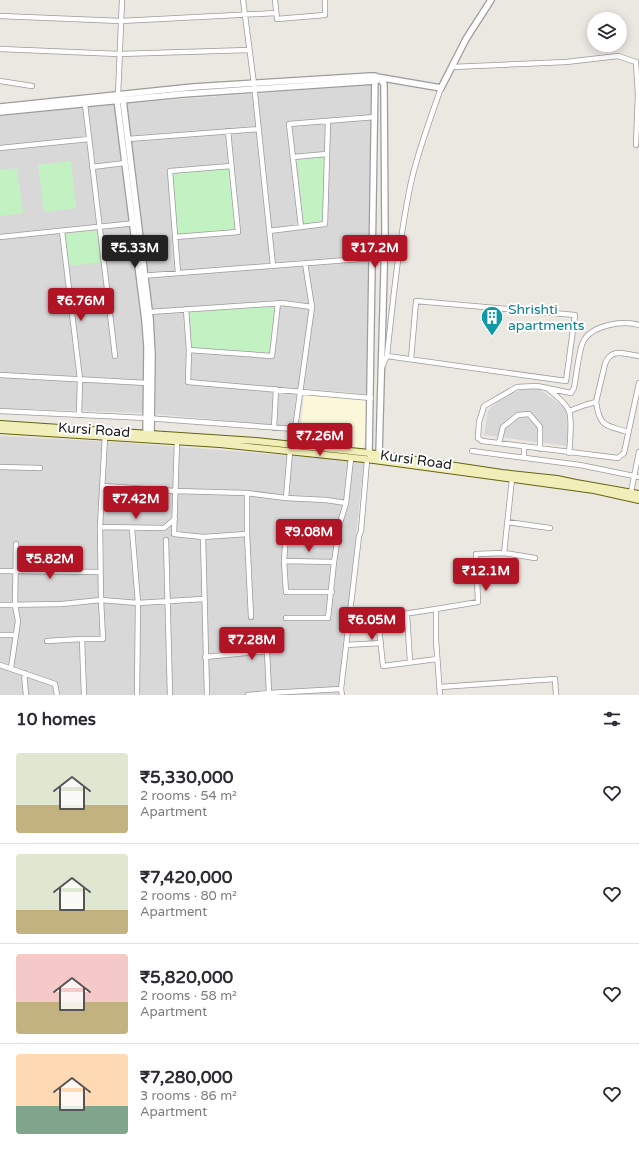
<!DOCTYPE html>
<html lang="en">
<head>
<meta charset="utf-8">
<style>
  :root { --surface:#fff; --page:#f7f7f7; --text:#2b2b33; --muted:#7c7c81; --line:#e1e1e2; --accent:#b11425 }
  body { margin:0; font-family:"Varela Round",sans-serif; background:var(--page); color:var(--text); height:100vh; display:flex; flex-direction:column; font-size:15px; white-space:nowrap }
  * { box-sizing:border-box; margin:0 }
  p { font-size:13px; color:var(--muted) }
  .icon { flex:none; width:22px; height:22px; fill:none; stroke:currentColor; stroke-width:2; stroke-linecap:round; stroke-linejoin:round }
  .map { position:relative; height:695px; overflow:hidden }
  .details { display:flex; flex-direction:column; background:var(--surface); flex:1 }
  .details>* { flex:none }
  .tools { position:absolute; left:587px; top:12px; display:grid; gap:8px }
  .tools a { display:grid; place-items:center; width:40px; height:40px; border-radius:50%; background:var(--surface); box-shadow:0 2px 10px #0003; font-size:20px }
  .price { position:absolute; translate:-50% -34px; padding:0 9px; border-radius:4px; background:var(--accent); color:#fff; font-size:13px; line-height:26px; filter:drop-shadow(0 1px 2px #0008) }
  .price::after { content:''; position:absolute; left:50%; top:24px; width:12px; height:9px; margin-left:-6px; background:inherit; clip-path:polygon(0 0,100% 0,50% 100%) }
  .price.selected { background:#222; color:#fff }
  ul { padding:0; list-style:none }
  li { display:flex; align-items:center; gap:12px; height:100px; padding:0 16px }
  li+li { border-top:1px solid var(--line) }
  li span { display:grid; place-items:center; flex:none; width:112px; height:80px; border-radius:4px; color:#555 }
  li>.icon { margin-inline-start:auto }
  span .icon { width:48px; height:48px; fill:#fffc; stroke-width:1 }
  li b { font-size:17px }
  h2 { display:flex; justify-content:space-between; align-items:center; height:48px; padding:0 16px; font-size:17px }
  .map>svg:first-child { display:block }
</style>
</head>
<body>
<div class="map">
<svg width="639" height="695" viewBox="0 0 639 695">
  <rect width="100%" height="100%" fill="#ebe7e1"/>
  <path fill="#d9d8d8" d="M371,85l-4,309 -70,-6 -4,39 -137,-13 -2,-86 -27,-225z
    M115,104l29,239 -1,70 -143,-5v-292z
    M527,388l10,1 5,2 24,18 2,20 -1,17 -83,-11 4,-25 16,-14z
    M0,436l114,6 250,19 -18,167 -6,67h-340z"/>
  <path fill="#fbf7db" d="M304,395l64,5 -4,48 -64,-5z"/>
  <path fill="#c2f2c1" d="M325,158l-2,63 -19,3 -7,-65z
    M71,161l5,47 -32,4 -6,-47z
    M17,168l6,45 -23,3v-46z
    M229,169l6,61 -57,4 -5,-61z
    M97,230l4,32 -32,4 -4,-32z
    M275,306l-6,47 -77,-5 -2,-36z"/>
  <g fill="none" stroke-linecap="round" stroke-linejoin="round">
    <g stroke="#9c9c9c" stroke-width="6">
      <path id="minor" d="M243,0l11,84 19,182
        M275,0l2,19 48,-4v-15
        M0,16l121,5 155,-8
        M0,49l119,5 130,-4
        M452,67l114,-5 52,-6 18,6 2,32 -2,51
        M0,81l32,5
        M118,95l4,-95
        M85,104l30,252
        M128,139l131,-10
        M0,148l89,-9
        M293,157l34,-3
        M92,167l33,-4
        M301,227l-12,-103 86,-7
        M62,231l18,148 -1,36
        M269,231l56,-7 3,-103
        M0,237l136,-14
        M175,237l63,-5 -10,-101
        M178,273l-8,-102 61,-5
        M141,276l232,-18
        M186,309l3,41 -1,32 183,16
        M149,312l133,-9 30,4
        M639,325c-16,-5 -48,0 -56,17 -4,8 -7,35 -9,46l-3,5 -34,-7 -20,1 -33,19 -5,16 -1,16 4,3 136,17 6,-5 15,-70
        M189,350l83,6 6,-53
        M387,356l179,25 9,-66 -159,-14 -5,58
        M382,367l5,-11c6,-57 12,-114 23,-169 7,-34 20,-67 31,-99
        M0,375l147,8
        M547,388c6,5 19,15 22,23 3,7 1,34 0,42
        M596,402c4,26 10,23 32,30
        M0,411l146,7 149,11
        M569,411l16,-6 11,-3 9,-38c6,-17 20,-10 34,-8
        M274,428l2,-39
        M105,436l-5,91 1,73 37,3 65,-4
        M177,441l-3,93 29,3 44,-3v-41l39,5 4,-47
        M499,443l4,-16 15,-12 11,-1 11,13v22
        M295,445v-16l17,-122 -7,-44
        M472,451l108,14 59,12
        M524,458v-12
        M0,467l40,1
        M103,486l72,5 72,2
        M631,492l8,-40
        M286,498l40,2 20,3
        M507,522l43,6
        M100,527l64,1 11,-9
        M132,529l6,74 -1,92
        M247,534l4,83
        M203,537l4,158
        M166,540l4,155
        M504,553l31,5
        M284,561l50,1
        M0,571l100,1
        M332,592h-46l-2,-31 2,-28 54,-10
        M0,605l62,-1 39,-4 2,39h-21l2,56
        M436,609l-58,9 5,48 54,-7
        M407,614l3,48
        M286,618h42l6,-56 6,-39 6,-20 5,-45
        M0,635h15
        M47,641l35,-2
        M346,645l35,-2
        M205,657l62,-6 2,42 -21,2
        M0,665l55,19 2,11
        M11,668l7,-47 -3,-16 1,-61
        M24,673l2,22
        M440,687l115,-8 1,16
        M341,689l18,-153 2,-5 6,-71
        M269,693l72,-4 1,6
        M440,695l-4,-55v-31l42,-7 -2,-48 28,-1 8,-74"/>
    </g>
    <g stroke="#9c9c9c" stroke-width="8">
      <path id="tertiary" d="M118,97l-1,3 28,221 2,26 -1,90
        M121,98l2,2 27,218 2,37 -1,82
        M0,107l193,-20 178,-11 70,12 25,-49 25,-39
        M0,112l183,-18 192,-13 3,-1
        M371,456l-2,-3 6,-377
        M376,458l3,-3 6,-220 -1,-151 -4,-5"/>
    </g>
    <g stroke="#64640f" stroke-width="8">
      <path id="secondary" d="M0,424l256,17 113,12 133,20 55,6 19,4 63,11
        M0,430l220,14 154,16 220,30 45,10"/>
    </g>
    <use href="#minor" stroke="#fff" stroke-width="4.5"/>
    <use href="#tertiary" stroke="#fff" stroke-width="5.5"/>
    <use href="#secondary" stroke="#f2eeb9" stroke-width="6"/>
  </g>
  <defs>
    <g id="building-pin" transform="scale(1.15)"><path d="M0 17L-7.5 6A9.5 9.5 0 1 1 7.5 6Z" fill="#0f9aa8" stroke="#fff"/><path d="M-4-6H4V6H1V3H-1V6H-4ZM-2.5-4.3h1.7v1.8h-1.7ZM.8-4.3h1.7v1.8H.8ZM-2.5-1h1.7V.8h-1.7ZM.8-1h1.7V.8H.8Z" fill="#fff"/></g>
  </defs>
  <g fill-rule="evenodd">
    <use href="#building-pin" x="492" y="317"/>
  </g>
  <g text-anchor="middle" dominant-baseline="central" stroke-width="4" stroke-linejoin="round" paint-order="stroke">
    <g font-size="14" fill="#0d838f" stroke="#fff" text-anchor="start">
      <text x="508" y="309">Shrishti<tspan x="508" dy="16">apartments</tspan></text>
    </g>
    <g font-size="14" fill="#1b1b1b" stroke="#fff">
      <text transform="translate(94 430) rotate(4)">Kursi Road</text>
      <text transform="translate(416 460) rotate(8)">Kursi Road</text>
    </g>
  </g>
</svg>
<div class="tools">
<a><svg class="icon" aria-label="layers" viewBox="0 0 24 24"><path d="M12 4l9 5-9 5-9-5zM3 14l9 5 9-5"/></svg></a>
</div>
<b class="price selected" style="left:135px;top:269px">₹5.33M</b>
<b class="price" style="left:375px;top:269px">₹17.2M</b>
<b class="price" style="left:81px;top:322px">₹6.76M</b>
<b class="price" style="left:320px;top:457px">₹7.26M</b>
<b class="price" style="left:136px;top:520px">₹7.42M</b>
<b class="price" style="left:309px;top:553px">₹9.08M</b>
<b class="price" style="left:50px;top:580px">₹5.82M</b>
<b class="price" style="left:486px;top:592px">₹12.1M</b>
<b class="price" style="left:372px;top:641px">₹6.05M</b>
<b class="price" style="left:252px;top:661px">₹7.28M</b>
</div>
<section class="details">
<h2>10 homes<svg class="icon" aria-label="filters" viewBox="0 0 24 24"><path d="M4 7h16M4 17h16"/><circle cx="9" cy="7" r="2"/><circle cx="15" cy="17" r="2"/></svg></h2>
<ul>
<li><span style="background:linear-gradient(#dfe7d0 65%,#c2b280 0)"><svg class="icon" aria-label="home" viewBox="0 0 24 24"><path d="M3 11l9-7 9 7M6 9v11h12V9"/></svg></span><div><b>₹5,330,000</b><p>2 rooms · 54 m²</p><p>Apartment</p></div><svg class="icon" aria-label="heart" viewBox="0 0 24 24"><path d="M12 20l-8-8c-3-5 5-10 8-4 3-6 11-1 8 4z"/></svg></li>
<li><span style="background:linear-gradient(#dfe7d0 70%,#c2b280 0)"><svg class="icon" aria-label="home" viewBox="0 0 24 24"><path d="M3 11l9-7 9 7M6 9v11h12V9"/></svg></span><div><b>₹7,420,000</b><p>2 rooms · 80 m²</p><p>Apartment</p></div><svg class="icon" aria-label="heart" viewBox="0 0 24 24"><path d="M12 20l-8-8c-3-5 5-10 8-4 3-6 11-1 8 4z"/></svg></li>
<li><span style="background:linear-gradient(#f6c9c9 60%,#c2b280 0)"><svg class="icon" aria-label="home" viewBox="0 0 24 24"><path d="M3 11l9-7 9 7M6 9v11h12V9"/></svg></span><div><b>₹5,820,000</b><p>2 rooms · 58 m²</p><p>Apartment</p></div><svg class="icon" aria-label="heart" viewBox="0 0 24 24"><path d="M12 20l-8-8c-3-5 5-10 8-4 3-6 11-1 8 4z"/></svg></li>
<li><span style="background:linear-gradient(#ffd9b3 65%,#7fa58c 0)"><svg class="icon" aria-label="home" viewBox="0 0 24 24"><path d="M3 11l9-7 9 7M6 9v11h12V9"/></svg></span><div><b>₹7,280,000</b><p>3 rooms · 86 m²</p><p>Apartment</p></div><svg class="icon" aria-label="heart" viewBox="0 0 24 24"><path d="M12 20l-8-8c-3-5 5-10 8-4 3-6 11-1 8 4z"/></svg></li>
</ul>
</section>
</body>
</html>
